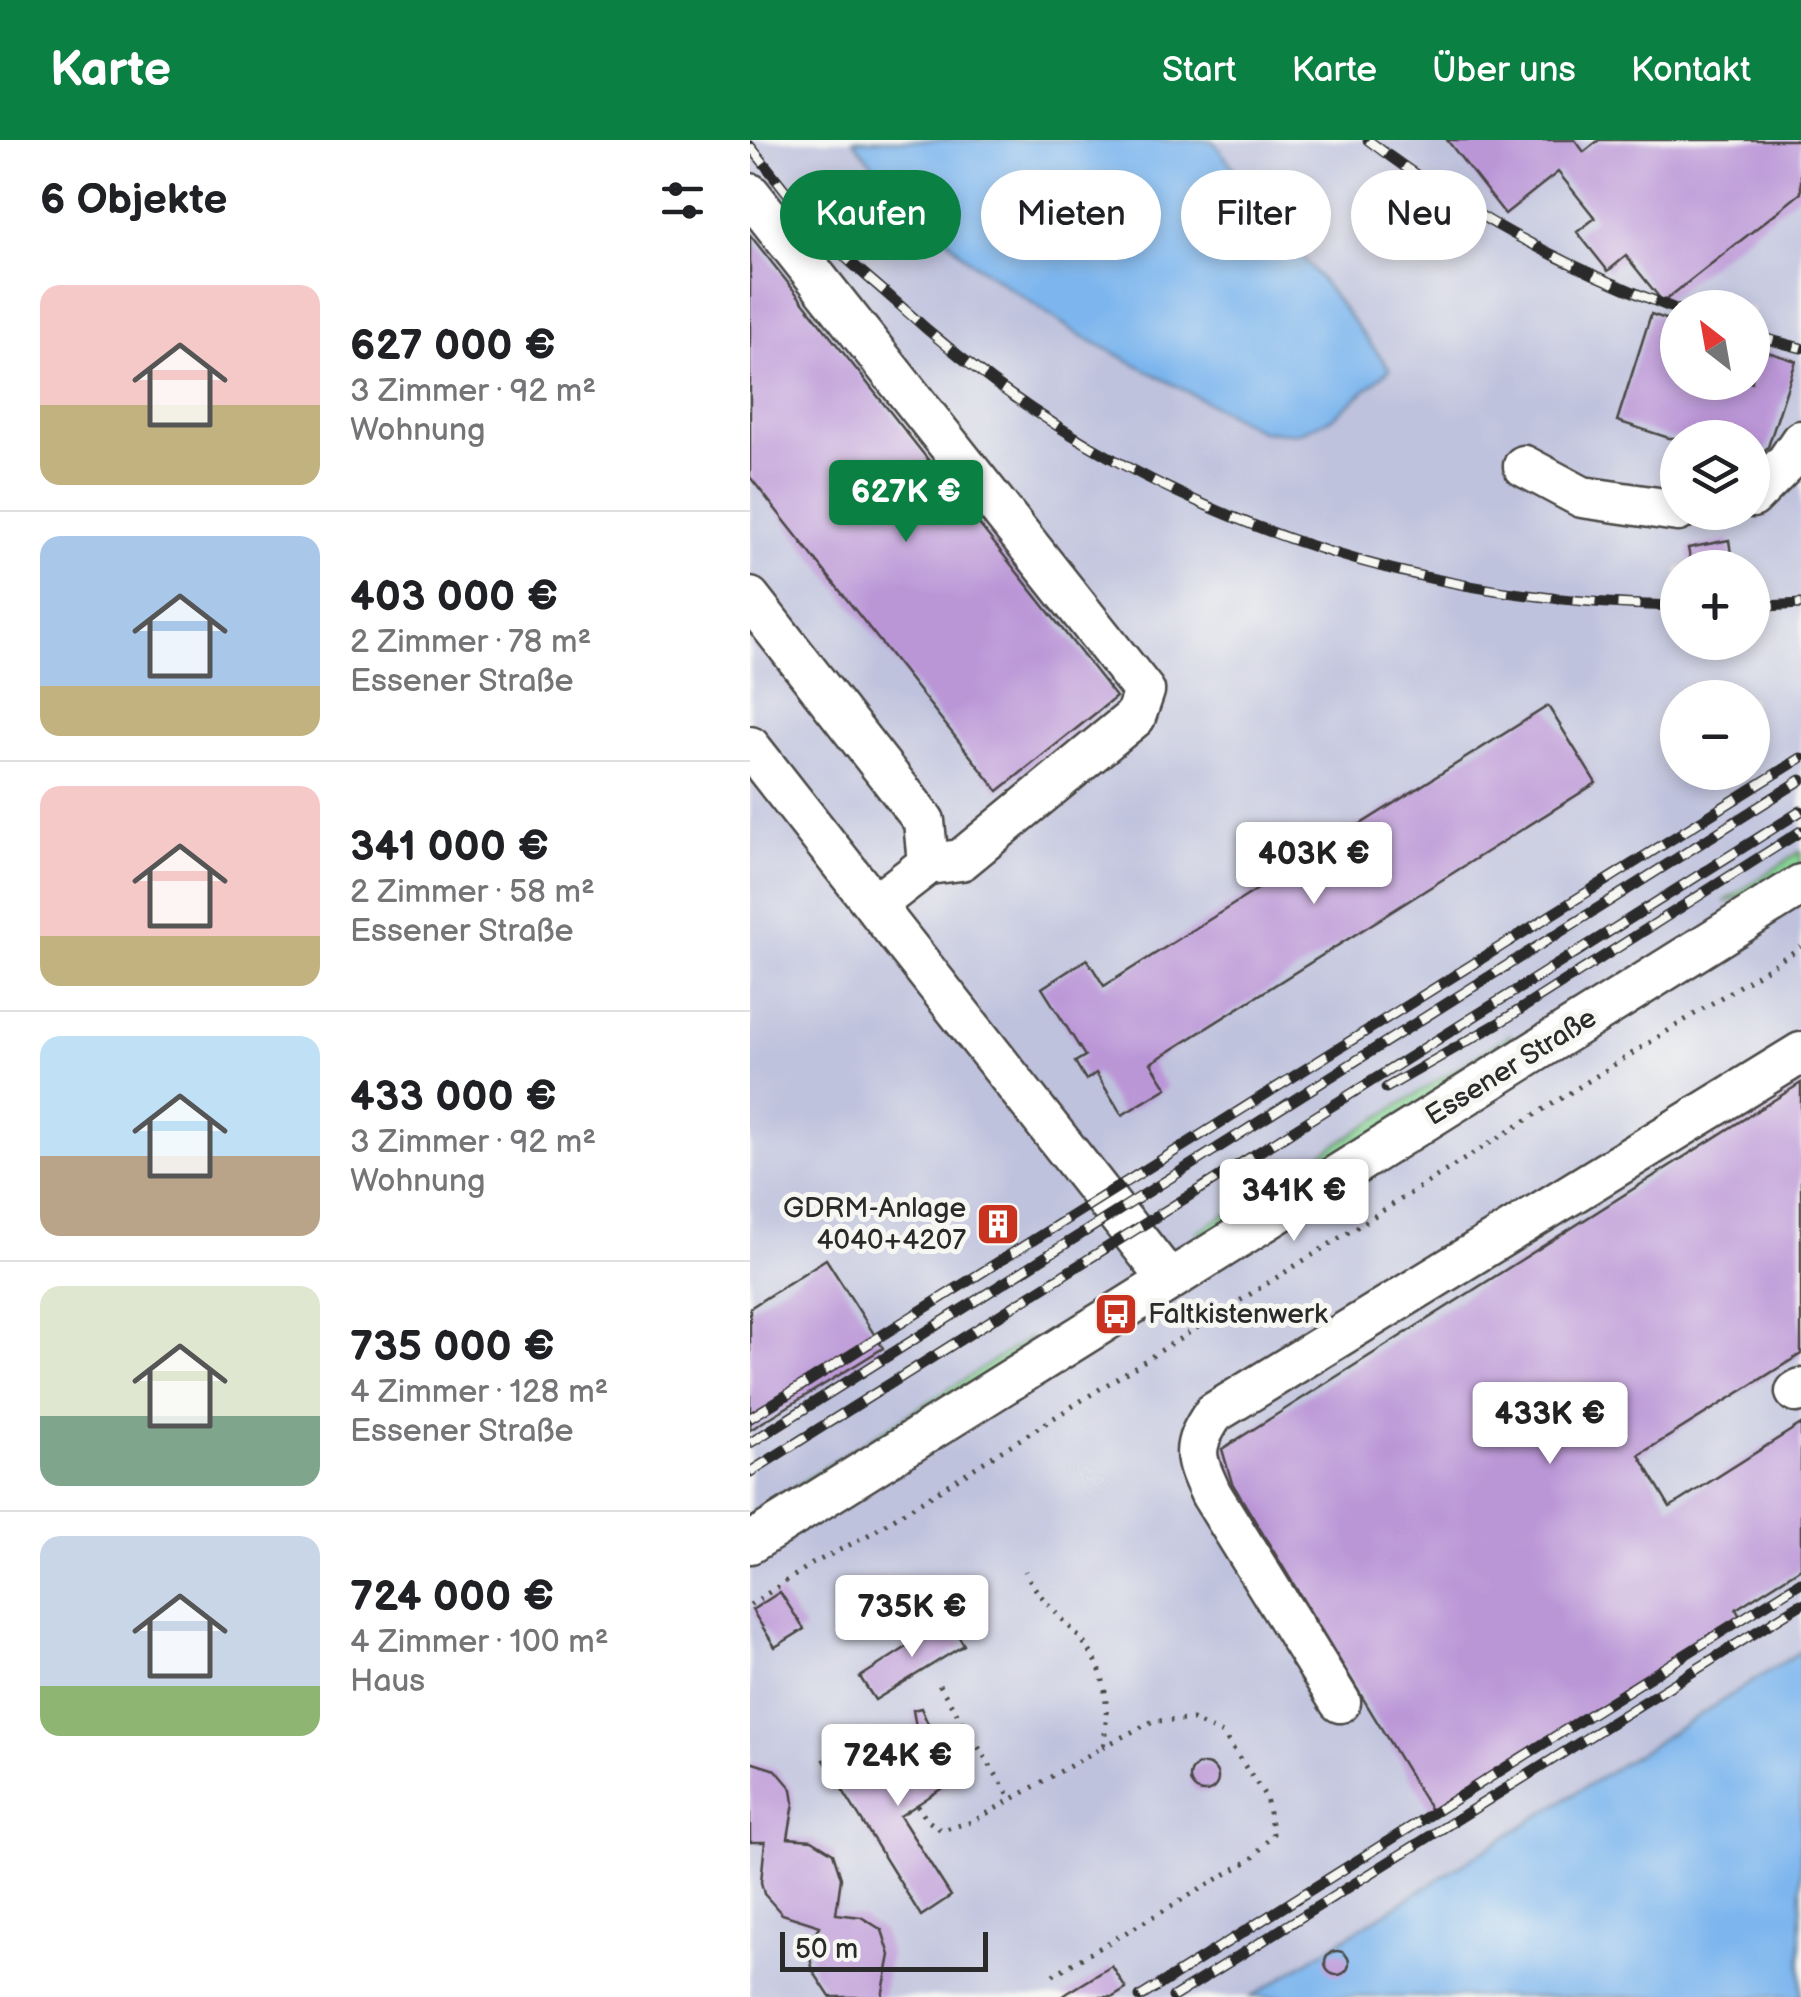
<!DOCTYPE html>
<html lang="de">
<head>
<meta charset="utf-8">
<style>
  :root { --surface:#fff; --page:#f6f6f6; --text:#202124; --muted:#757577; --line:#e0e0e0; --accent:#0b8043 }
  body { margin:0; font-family:"Balsamiq Sans",sans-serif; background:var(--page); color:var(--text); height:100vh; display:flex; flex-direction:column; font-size:38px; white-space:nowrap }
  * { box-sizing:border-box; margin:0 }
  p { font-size:32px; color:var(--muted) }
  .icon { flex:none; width:55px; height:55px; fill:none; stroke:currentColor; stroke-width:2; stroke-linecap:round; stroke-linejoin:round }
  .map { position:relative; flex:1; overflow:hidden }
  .side { display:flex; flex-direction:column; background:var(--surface); width:750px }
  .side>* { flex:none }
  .guide { position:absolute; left:30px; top:30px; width:870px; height:90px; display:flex; gap:20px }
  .needle { width:65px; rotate:329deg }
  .fabs { position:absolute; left:910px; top:150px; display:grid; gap:20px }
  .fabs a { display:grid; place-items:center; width:110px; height:110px; border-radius:50%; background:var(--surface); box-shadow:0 5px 15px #0003; font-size:50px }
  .scale { position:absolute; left:30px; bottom:25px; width:208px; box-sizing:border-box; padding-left:10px; border:5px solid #2b2b2b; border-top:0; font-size:28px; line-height:35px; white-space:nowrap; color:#2b2b2b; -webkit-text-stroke:8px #f6f6f2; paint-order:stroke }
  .price { position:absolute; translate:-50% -85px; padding:0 22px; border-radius:10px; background:#fff; color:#222; font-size:32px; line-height:65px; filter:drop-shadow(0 2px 5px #0008) }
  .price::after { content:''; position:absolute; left:50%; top:60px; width:30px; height:22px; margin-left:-15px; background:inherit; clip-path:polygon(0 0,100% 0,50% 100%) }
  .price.active { background:var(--accent); color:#fff }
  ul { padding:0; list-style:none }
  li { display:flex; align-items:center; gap:30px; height:250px; padding:0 40px }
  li+li { border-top:2px solid var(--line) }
  li span { display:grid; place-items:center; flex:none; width:280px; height:200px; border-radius:20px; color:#555 }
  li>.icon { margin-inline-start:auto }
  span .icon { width:120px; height:120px; fill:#fffc; stroke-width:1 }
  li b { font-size:42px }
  h2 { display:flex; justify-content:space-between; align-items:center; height:120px; padding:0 40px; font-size:42px }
  .chip { padding:0 35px; border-radius:45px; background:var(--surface); box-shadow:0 5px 15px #0003; font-size:35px; line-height:90px }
  .chip.active { background:var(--accent); color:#fff }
  header { display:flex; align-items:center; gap:60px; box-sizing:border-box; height:140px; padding:0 50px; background:var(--accent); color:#fff }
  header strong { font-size:48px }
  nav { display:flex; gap:55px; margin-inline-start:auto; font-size:35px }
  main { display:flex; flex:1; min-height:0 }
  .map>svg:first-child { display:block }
</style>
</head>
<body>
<header>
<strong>Karte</strong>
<nav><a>Start</a><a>Karte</a><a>Über uns</a><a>Kontakt</a></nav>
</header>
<main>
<section class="side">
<h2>6 Objekte<svg class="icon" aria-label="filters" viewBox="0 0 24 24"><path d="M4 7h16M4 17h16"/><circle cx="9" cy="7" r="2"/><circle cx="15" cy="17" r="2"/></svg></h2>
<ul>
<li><span style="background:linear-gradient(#f6c9c9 60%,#c2b280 0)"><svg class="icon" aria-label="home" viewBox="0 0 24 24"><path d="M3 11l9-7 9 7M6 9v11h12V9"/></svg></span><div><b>627 000 €</b><p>3 Zimmer · 92 m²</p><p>Wohnung</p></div></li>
<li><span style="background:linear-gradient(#a9c7e8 75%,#c2b280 0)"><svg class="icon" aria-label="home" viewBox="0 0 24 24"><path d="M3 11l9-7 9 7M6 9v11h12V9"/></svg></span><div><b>403 000 €</b><p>2 Zimmer · 78 m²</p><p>Essener Straße</p></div></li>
<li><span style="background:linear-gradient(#f6c9c9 75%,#c2b280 0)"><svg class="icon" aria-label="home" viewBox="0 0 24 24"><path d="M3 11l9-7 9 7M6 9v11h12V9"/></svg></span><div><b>341 000 €</b><p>2 Zimmer · 58 m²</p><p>Essener Straße</p></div></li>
<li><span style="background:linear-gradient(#bfe0f5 60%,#b9a48a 0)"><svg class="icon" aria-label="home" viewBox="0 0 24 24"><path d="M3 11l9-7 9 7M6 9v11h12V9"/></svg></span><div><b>433 000 €</b><p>3 Zimmer · 92 m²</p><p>Wohnung</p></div></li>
<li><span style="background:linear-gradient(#dfe7d0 65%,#7fa58c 0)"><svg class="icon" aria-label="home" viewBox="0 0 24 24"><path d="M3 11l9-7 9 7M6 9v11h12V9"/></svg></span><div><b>735 000 €</b><p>4 Zimmer · 128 m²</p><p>Essener Straße</p></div></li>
<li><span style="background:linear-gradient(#c9d6e8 75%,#8fb573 0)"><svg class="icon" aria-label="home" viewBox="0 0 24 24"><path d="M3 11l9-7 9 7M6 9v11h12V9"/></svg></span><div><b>724 000 €</b><p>4 Zimmer · 100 m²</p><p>Haus</p></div></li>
</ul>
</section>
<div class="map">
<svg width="1051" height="1857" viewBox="0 0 1051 1857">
  <rect width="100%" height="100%" fill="#f6f6f2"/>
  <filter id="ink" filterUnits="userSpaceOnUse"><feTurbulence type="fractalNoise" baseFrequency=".01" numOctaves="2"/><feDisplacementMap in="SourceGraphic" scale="20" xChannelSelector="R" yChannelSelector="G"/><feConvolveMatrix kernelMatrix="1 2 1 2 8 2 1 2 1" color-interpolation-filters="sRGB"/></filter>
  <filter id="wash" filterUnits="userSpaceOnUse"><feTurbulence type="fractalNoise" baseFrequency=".0048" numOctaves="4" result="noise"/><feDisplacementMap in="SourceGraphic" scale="40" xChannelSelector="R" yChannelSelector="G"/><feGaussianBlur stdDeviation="2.25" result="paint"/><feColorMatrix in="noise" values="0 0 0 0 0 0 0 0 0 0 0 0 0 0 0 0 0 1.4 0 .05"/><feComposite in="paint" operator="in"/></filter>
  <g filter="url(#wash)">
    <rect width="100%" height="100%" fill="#f2e6d0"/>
    <path fill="#bfc2dd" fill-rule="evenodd" d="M0,0h103l30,37 87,84 419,107 -177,-228h589v1511l-550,346h-501zM928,168h74v74h-74zM928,298h74v74h-74zM928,428h74v74h-74zM928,558h74v74h-74z"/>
    <path fill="#86d494" stroke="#588060" stroke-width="2.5" d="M1051,711v15l-50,29 -27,7z
      M760,895l2,4 -9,14 -300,189 -6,-10z
      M280,1198l2,4 -22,20 -241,145 -2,-3z"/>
    <path fill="#7db6ee" stroke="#54708c" stroke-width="2.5" d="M103,0h359l178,229 -56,48 -36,16 -37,-2 -186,-99 -105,-71 -87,-84z
      M1051,1511v346h-550z"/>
    <g id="blocks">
      <path fill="#bb96d7" d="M697,0h128l9,12 15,-12h202v53l-138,109 -37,-46 -18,15 -31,-39 18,-14 -37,-46 -53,42z
        M0,95l366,462 -118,94 -248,-314z
        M901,174l27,9v59h74v-35l44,14 -28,86 -16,16v-25h-83l-52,-17z
        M979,400l4,28h-41l-4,-20z
        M798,566l48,77 -445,280 16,25 -45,27 -26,-42 -10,7 -11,-18 10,-6 -43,-68 45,-29 17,27z
        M1051,943v271l-162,101 31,52 131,-83v144l-65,41 5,10 -309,193 -200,-329 -10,-34z
        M76,1119l57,89 -133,82v-122z
        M30,1452l24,37 -29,18 -23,-37z
        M199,1480l15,25 -89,55 -15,-23z
        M171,1568l21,48 17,21 -59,39 51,80 -30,20 -97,-156 29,-18 16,24 9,-6 10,17 33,-21 -8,-46z
        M0,1622l26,8 16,19 2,14 -6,35 24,2 21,13 8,25 -5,36 25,3 21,13 8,25 -8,42h-52l-17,-26 -3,-13 1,-13 9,-19 -38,-12 -18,-20 -3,-12 4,-40h-15z
        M440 1638a14 14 0 1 1 28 0a14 14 0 1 1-28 0Z
        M575 1823a12 12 0 1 1 24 0a12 12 0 1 1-24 0Z
        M362,1826l14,23 -13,8h-52z"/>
    </g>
  </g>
  <g filter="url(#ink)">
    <use href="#blocks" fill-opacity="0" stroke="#494744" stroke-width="2.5"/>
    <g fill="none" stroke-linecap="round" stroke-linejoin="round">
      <g stroke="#494744" stroke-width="45">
        <path id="minor" d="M0,54l394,497 -9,26 -174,143 -33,4 -53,41
          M774,326l58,31 96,14
          M1002,357l34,-34 15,-22
          M0,458l174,223 4,43
          M0,607l419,533
          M1046,1252l5,-3
          M0,1403l1051,-658
          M590,1562l-129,-208c-17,-37 -21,-46 3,-81l587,-360"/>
      </g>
      <path stroke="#494744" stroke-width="5" stroke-dasharray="2.5 8" stroke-linecap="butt" d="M0,1465l62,-41 53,-27 936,-590
        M189,1545l73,115
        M167,1665l10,15 14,10 31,-8 131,-75c5,-28 6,-65 -10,-91 -20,-32 -52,-51 -68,-85
        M303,1835l199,-116 21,-25 -7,-37 -43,-63 -31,-14 -39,1 -50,26"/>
      <use href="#minor" stroke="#fff" stroke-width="40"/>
      <g stroke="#2b2b2b" stroke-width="11">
        <path id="rail" d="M618,0c93,71 200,128 310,170
          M0,6c24,29 46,60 72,88 21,24 48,44 72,66 218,201 488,301 784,306
          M1002,195l49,13
          M1002,467l49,-3
          M636,948l116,-67 299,-190
          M0,1278l1051,-660
          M0,1303l1051,-663
          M0,1332l1051,-661
          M390,1857l661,-415
          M423,1857l628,-393"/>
      </g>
      <use href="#rail" stroke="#f6f6f2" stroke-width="8" stroke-dasharray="22" stroke-linecap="butt"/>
    </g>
  </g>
  <defs>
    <g id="building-square" transform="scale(2.25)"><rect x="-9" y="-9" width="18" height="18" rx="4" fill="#c8321e" stroke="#f6f6f2"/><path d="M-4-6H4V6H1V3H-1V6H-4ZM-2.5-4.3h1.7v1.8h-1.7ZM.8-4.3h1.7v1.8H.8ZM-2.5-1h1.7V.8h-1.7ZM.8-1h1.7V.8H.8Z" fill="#fff"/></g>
    <g id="bus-square" transform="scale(2.25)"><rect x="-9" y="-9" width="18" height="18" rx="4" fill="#c8321e" stroke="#f6f6f2"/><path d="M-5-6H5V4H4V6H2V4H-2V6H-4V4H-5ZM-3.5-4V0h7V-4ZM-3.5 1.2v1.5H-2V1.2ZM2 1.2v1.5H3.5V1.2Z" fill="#fff"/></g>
  </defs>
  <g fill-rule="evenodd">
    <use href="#building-square" x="248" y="1084"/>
    <use href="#bus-square" x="366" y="1174"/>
  </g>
  <g text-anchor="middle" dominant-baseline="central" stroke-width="10" stroke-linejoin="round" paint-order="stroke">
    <g font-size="28" fill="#2b2b2b" stroke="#f6f6f2">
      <text transform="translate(761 927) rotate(-32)">Essener Straße</text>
    </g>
    <g font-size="28" fill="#2b2b2b" stroke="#f6f6f2" text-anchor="end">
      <text x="216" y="1068">GDRM-Anlage<tspan x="216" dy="32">4040+4207</tspan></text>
      <text x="398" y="1174" text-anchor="start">Faltkistenwerk</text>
    </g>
  </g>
</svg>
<div class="fabs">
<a><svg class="needle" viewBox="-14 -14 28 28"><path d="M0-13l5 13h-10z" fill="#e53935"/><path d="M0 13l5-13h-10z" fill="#757577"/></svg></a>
<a><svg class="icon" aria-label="layers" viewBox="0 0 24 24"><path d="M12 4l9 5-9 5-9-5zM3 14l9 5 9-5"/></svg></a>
<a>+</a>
<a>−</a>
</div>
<div class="scale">50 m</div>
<b class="price active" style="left:156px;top:405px">627K €</b>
<b class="price" style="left:564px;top:767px">403K €</b>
<b class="price" style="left:544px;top:1104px">341K €</b>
<b class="price" style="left:800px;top:1327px">433K €</b>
<b class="price" style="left:162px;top:1520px">735K €</b>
<b class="price" style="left:148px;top:1669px">724K €</b>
<div class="guide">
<a class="chip active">Kaufen</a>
<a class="chip">Mieten</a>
<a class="chip">Filter</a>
<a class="chip">Neu</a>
</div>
</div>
</main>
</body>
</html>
